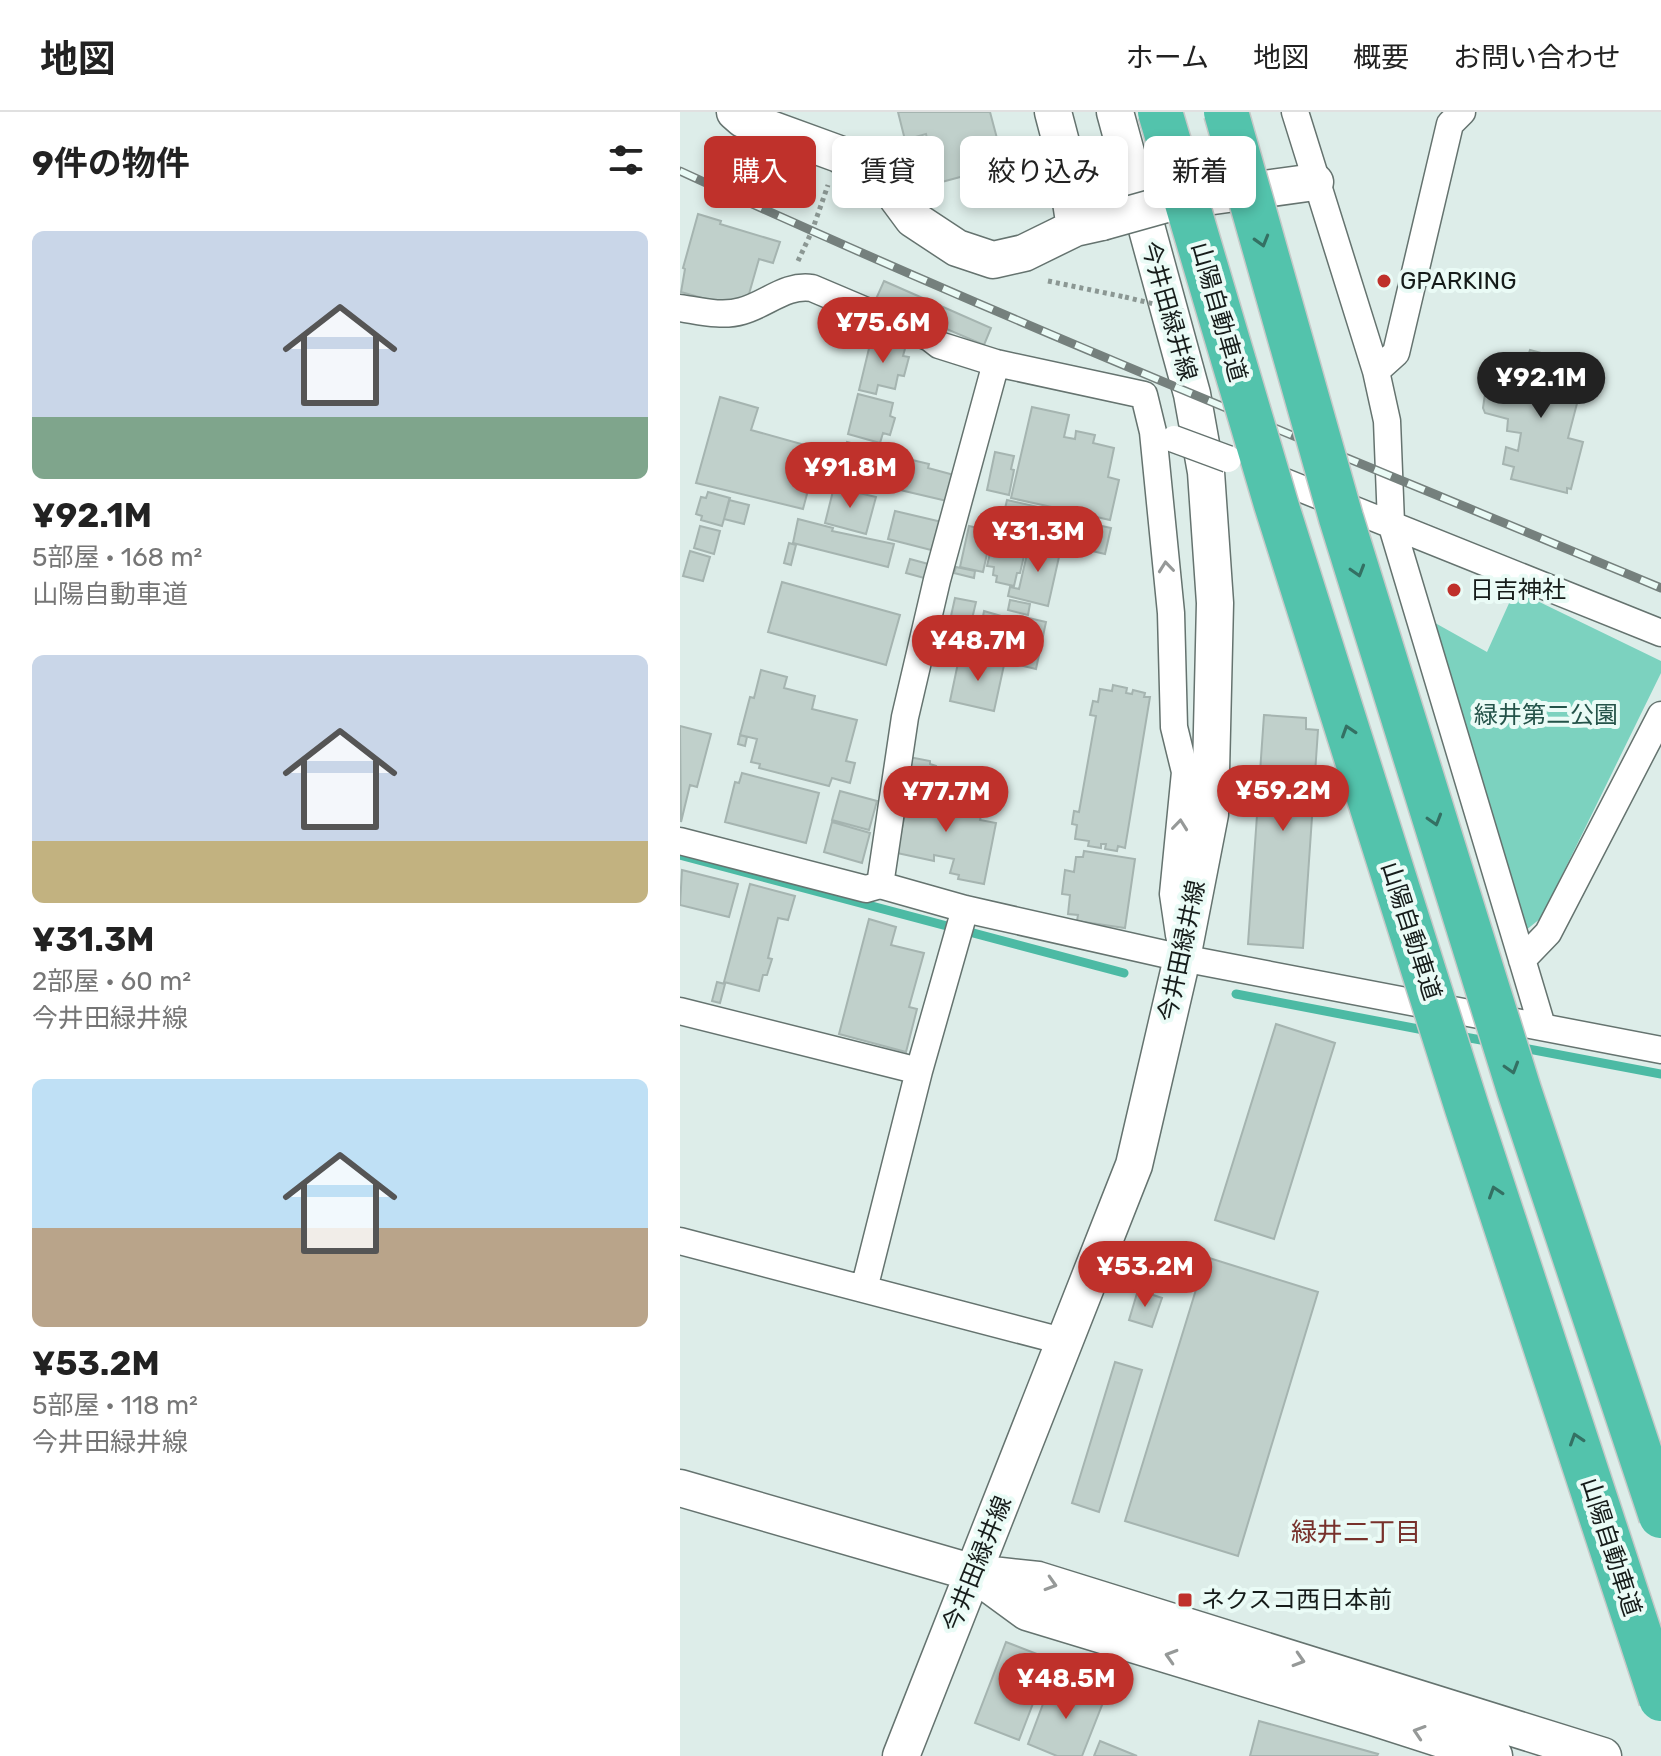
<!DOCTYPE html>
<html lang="ja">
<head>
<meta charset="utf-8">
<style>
  :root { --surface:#fff; --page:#f2f2f2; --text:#222; --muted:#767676; --line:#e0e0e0; --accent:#bf312b }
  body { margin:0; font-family:Rubik,"Noto Sans JP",sans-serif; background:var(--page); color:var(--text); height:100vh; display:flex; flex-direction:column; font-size:30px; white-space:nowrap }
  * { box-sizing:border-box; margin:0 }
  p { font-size:26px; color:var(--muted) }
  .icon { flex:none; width:44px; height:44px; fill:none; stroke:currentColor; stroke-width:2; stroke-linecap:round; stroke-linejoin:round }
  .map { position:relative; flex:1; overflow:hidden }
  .sheet { display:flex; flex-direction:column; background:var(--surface); width:680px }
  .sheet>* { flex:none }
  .banner { position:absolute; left:24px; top:24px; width:760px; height:72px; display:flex; gap:16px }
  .price { position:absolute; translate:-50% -68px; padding:0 18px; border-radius:28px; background:var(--accent); color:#fff; font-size:26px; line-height:52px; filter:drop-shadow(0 2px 4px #0008) }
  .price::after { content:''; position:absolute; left:50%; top:48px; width:24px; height:18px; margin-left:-12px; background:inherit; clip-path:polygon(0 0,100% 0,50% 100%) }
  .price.current { background:#222; color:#fff }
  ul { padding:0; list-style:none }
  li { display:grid; align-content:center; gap:16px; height:424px; padding:0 32px }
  li span { display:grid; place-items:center; height:248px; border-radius:12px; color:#555 }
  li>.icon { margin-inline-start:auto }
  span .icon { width:144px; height:144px; fill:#fffc; stroke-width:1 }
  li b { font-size:34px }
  h2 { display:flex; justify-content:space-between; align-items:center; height:96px; padding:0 32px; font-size:34px }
  .pill { padding:0 28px; border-radius:12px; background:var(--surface); box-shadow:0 4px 12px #0003; font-size:28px; line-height:72px }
  .pill.current { background:var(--accent); color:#fff }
  header { display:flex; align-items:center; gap:48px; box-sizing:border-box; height:112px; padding:0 40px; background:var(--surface); border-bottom:2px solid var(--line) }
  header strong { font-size:38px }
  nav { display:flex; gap:44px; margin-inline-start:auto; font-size:28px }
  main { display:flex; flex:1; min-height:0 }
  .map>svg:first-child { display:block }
</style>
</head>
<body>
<header>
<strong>地図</strong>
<nav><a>ホーム</a><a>地図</a><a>概要</a><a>お問い合わせ</a></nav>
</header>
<main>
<section class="sheet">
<h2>9件の物件<svg class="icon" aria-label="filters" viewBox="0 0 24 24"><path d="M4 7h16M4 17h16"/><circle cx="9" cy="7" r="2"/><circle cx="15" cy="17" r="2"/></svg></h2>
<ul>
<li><span style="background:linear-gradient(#c9d6e8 75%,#7fa58c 0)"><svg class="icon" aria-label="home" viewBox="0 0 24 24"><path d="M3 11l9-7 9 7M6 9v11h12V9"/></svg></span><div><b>¥92.1M</b><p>5部屋 · 168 m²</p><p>山陽自動車道</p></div></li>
<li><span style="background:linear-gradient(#c9d6e8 75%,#c2b280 0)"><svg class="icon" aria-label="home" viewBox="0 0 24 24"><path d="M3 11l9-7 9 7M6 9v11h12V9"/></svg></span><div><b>¥31.3M</b><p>2部屋 · 60 m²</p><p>今井田緑井線</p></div></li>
<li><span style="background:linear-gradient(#bfe0f5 60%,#b9a48a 0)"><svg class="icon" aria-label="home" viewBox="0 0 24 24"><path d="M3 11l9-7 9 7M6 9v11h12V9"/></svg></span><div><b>¥53.2M</b><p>5部屋 · 118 m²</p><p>今井田緑井線</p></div></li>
</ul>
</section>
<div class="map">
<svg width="981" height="1644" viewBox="0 0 981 1644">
  <rect width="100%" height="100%" fill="#ddede9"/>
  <path fill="#7cd2bf" d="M835,478l146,71v12l-120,245 -21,17 -92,-316 59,33z"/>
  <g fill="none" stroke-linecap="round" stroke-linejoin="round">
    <path stroke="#4cbaa4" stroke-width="9" d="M0,743l444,118
      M556,882l193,37
      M779,924l33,6
      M838,935l143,27"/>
  </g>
  <path fill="#c0d0cb" stroke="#a5b4b0" stroke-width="2" d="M218,0h92l17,64 -4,1 4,17 -35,9 -8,-27 -26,7 -12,-49 -21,6z
    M18,102l23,7 -1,3 60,18 -7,21 -14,-4 -12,42 -20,4 -46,-13 4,-23 -2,-1z
    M204,169l107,47 -7,17 -108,-46z
    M192,224l34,9 -3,11 6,1 -5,19 -6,-1 -3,14 -17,-4 -2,9 -17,-4z
    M850,238l48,13 -1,3 9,3 -18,69 15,4 -12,47 -4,-1v5l-56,-14 3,-12 -11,-3 3,-17 12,4 3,-18 -14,-2 1,-12 -23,-6 -2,-5 2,-14 9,-5 19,4 5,-39 10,2z
    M178,282l35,9 -3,13 5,2 -5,17 -7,-2 -3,10 -32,-9z
    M40,285l38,11 -7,22 68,19 -16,60 -107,-26z
    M352,295l37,8 -5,22 11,2 1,-8 19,4 -2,8 21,5 -6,29 11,3 -9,40 -99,-22z
    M167,330l42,11 -7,26 -6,-1 -3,12 -36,-9z
    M315,340l19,4 -3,13 3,1 -5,25 -22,-5z
    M228,347l21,5 -1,4 26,7 -7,26 -47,-11z
    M154,375l42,10 -10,37 -41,-11z
    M28,380l22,6 -8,28 -21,-6 1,-4 -6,-2 5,-17 5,1z
    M49,388l20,5 -5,19 -20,-5z
    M327,388l62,14 -7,30 -62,-14z
    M215,399l47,11 -7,29 -47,-12z
    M118,407l35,9 -1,3 62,13 -6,23 -95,-24z
    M404,410l27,6 -6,26 -26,-6z
    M20,414l20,5 -6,23 -20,-6z
    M289,414l23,5 -9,41 -23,-5z
    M314,424l33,7 -7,30h-3l-3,13 -18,-4 1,-6 -4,-1 1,-8 -7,-1z
    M350,429l31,7 -13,58 -40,-10 2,-9 9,2z
    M109,431l7,2 -5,20 -7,-2z
    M10,439l20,6 -7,24 -20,-5z
    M230,447l22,6 -4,14 -22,-6z
    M276,455l19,4 -1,7 -20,-5z
    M102,470l118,33 -14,50 -118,-33z
    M275,486l21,4 -11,47 -20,-4 1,-9 -7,-2 3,-11 7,2z
    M330,488l20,4 -2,11 -20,-5z
    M304,499l24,7 -9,40 -31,-7 5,-25 8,1z
    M340,504l26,6 -10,47 -30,-7 3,-13h-4l2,-13 9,2z
    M290,542l31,7 -1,3 4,1 -10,46 -44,-10 8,-38 10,2z
    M81,558l26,7 -3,11 31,8 -3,13 45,11 -11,41 9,2 -5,20 -18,-5 -3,8 -70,-18 1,-4 -9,-2 6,-23 -17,-4 10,-38 4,1z
    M433,573l14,3 -1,5 6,1 1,-4 12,3 -1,4h6l-25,151 -7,-2 -1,5 -12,-2 1,-5h-5v4l-13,-2 1,-5 -14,-2 2,-14 -5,-1 2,-13 5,1 17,-96 -6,-1 3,-14 5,1 2,-13 12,2z
    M584,603l42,3v11l12,1 -15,218 -55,-4z
    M0,614l31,8 -14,53 -7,-2 -9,37z
    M60,623l7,2 -2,9 -7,-2z
    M229,645l21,4v3l6,2 -2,10 -6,-1 -1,4 -22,-4z
    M62,661l77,20 -13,50 -81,-21 10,-40 4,1z
    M231,672l39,9 -3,16 34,7 -1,4 16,3 -12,61 -26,-5 1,-4 -9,-2 4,-14 -20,-4v6l-37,-8z
    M160,679l37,10 -8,29 -37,-10z
    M152,710l38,11 -8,30 -38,-11z
    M404,739l51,8 -10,69 -48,-7 1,-6 -10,-1 2,-19 -8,-1 3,-24 9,2 2,-15h7z
    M2,758l56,14 -9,33 -49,-12z
    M70,772l45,12 -7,24 -10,-2 -10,40 4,1 -5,16h-4l-4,16 -35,-9z
    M189,807l27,8 -5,18 33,8 -15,54 8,2 -11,43 -67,-18z
    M37,870l8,2 -5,19 -8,-2z
    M596,912l59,19 -61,196 -59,-19z
    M526,1145l112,35 -80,264 -113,-35z
    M458,1178l24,8 -10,29 -23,-7z
    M435,1250l27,8 -43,142 -27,-9z
    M326,1530l44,17 -31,81 -44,-17z
    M372,1568l52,20 -22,56h-25l-29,-12z
    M579,1609l119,33 -1,2h-127z
    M420,1629l37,15h-43z"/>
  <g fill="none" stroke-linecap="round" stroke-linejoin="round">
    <g stroke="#65736f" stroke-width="29">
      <path id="street" d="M615,0l81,259 11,50 4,102 151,503
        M0,196c20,3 42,9 62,3 25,-7 44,-27 70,-23l118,50 9,7 57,18 148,32 9,37 18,181 3,114 11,45 -12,122 6,41
        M696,259l20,-18 54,-229 12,-12
        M580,360l401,161
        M0,729l186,48 14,-4 85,24 217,49 479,92
        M200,773l25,-168 32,-137 59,-217
        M842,848l26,-27 113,-218
        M0,899l239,60
        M0,1129l386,101
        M184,1177l55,-218 46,-162"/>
    </g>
    <g stroke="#65736f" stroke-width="39">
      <path id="secondary" d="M55,0l8,7 96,35 26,15 28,23 20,27 44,29 36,12 31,-7 51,-25 27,-6
        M373,0l10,38 12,78
        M497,89l138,-19
        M0,1376l294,85 64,7 565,176
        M295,1462l52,38 346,105 121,39
        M221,1644l233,-591 48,-207 28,-144 5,-211 -9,-131 -14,-78 -77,-282"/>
    </g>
    <path stroke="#8b9793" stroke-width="5" stroke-dasharray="4 4" stroke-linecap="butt" d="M118,149l14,-30 16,-46
      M368,169l77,16"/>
    <use href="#street" stroke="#fff" stroke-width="26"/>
    <use href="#secondary" stroke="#fff" stroke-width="36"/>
    <g stroke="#75807d" stroke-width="9">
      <path id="rail" d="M0,59c323,149 653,280 981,417"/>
    </g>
    <use href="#rail" stroke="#eafbf6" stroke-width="6" stroke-dasharray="18" stroke-linecap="butt"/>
    <g stroke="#65736f" stroke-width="29" stroke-linecap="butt">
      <path id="street-bridge" d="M494,327l54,20"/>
    </g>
    <g stroke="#65736f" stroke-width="39" stroke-linecap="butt">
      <path id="secondary-bridge" d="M422,110l75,-21"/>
    </g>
    <g stroke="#c7c9c8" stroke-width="47" stroke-linecap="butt">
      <path id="highway-bridge" d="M480,0l116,392 191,604 194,591
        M546,0l115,406 178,572 142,426"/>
    </g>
    <path stroke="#8b9793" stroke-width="5" stroke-dasharray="4 4" stroke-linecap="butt" d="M445,185l58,14"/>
    <use href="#street-bridge" stroke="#fff" stroke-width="26"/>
    <use href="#secondary-bridge" stroke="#fff" stroke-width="36"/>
    <use href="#highway-bridge" stroke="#53c3ac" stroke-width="44"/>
  </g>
  <defs><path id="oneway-chevron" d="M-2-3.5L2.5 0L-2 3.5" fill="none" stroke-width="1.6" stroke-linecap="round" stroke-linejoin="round" transform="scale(2)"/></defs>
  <g stroke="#347063">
    <use href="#oneway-chevron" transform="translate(582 129) rotate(74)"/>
    <use href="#oneway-chevron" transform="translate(678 459) rotate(73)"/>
    <use href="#oneway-chevron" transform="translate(668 619) rotate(-108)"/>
    <use href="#oneway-chevron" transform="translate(755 708) rotate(73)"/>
    <use href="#oneway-chevron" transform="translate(832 956) rotate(73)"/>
    <use href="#oneway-chevron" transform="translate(815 1080) rotate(-108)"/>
    <use href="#oneway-chevron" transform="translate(896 1327) rotate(-108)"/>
  </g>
  <g stroke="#969998">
    <use href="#oneway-chevron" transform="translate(486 455) rotate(-96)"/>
    <use href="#oneway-chevron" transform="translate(500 713) rotate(-84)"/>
    <use href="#oneway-chevron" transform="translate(371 1472) rotate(17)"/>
    <use href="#oneway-chevron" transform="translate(491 1544) rotate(-163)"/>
    <use href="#oneway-chevron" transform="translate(619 1548) rotate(17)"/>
    <use href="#oneway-chevron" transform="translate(739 1620) rotate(-162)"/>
  </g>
  <g fill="#bf312b" stroke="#eafbf6" stroke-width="3">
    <circle cx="704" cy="169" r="8"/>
    <circle cx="774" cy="478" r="8"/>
    <rect x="497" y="1480" width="16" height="16" rx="4"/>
  </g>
  <g text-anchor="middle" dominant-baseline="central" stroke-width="8" stroke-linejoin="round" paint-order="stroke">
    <g font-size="24" fill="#161c1a" stroke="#eafbf6" text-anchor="start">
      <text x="720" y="169">GPARKING</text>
      <text x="790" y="478">日吉神社</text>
      <text x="521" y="1488">ネクスコ西日本前</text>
    </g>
    <g font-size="24" fill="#161c1a" stroke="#eafbf6">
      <text transform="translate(489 199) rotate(74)">今井田緑井線</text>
      <text transform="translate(539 200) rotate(74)">山陽自動車道</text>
      <text transform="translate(731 819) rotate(72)">山陽自動車道</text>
      <text transform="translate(502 839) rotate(-78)">今井田緑井線</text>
      <text transform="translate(931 1435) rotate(72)">山陽自動車道</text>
      <text transform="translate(297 1452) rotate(-68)">今井田緑井線</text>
    </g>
    <g font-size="24" fill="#245349" stroke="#eafbf6">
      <text x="866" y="603">緑井第二公園</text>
    </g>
    <g font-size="26" fill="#77312b" stroke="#eafbf6">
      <text x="676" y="1420">緑井二丁目</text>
    </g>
  </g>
</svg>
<b class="price" style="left:203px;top:253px">¥75.6M</b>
<b class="price current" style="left:861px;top:308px">¥92.1M</b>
<b class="price" style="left:170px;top:398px">¥91.8M</b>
<b class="price" style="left:358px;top:462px">¥31.3M</b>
<b class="price" style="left:298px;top:571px">¥48.7M</b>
<b class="price" style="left:603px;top:721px">¥59.2M</b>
<b class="price" style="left:266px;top:722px">¥77.7M</b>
<b class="price" style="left:465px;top:1197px">¥53.2M</b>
<b class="price" style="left:386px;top:1609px">¥48.5M</b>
<div class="banner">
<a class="pill current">購入</a>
<a class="pill">賃貸</a>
<a class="pill">絞り込み</a>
<a class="pill">新着</a>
</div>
</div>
</main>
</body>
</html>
